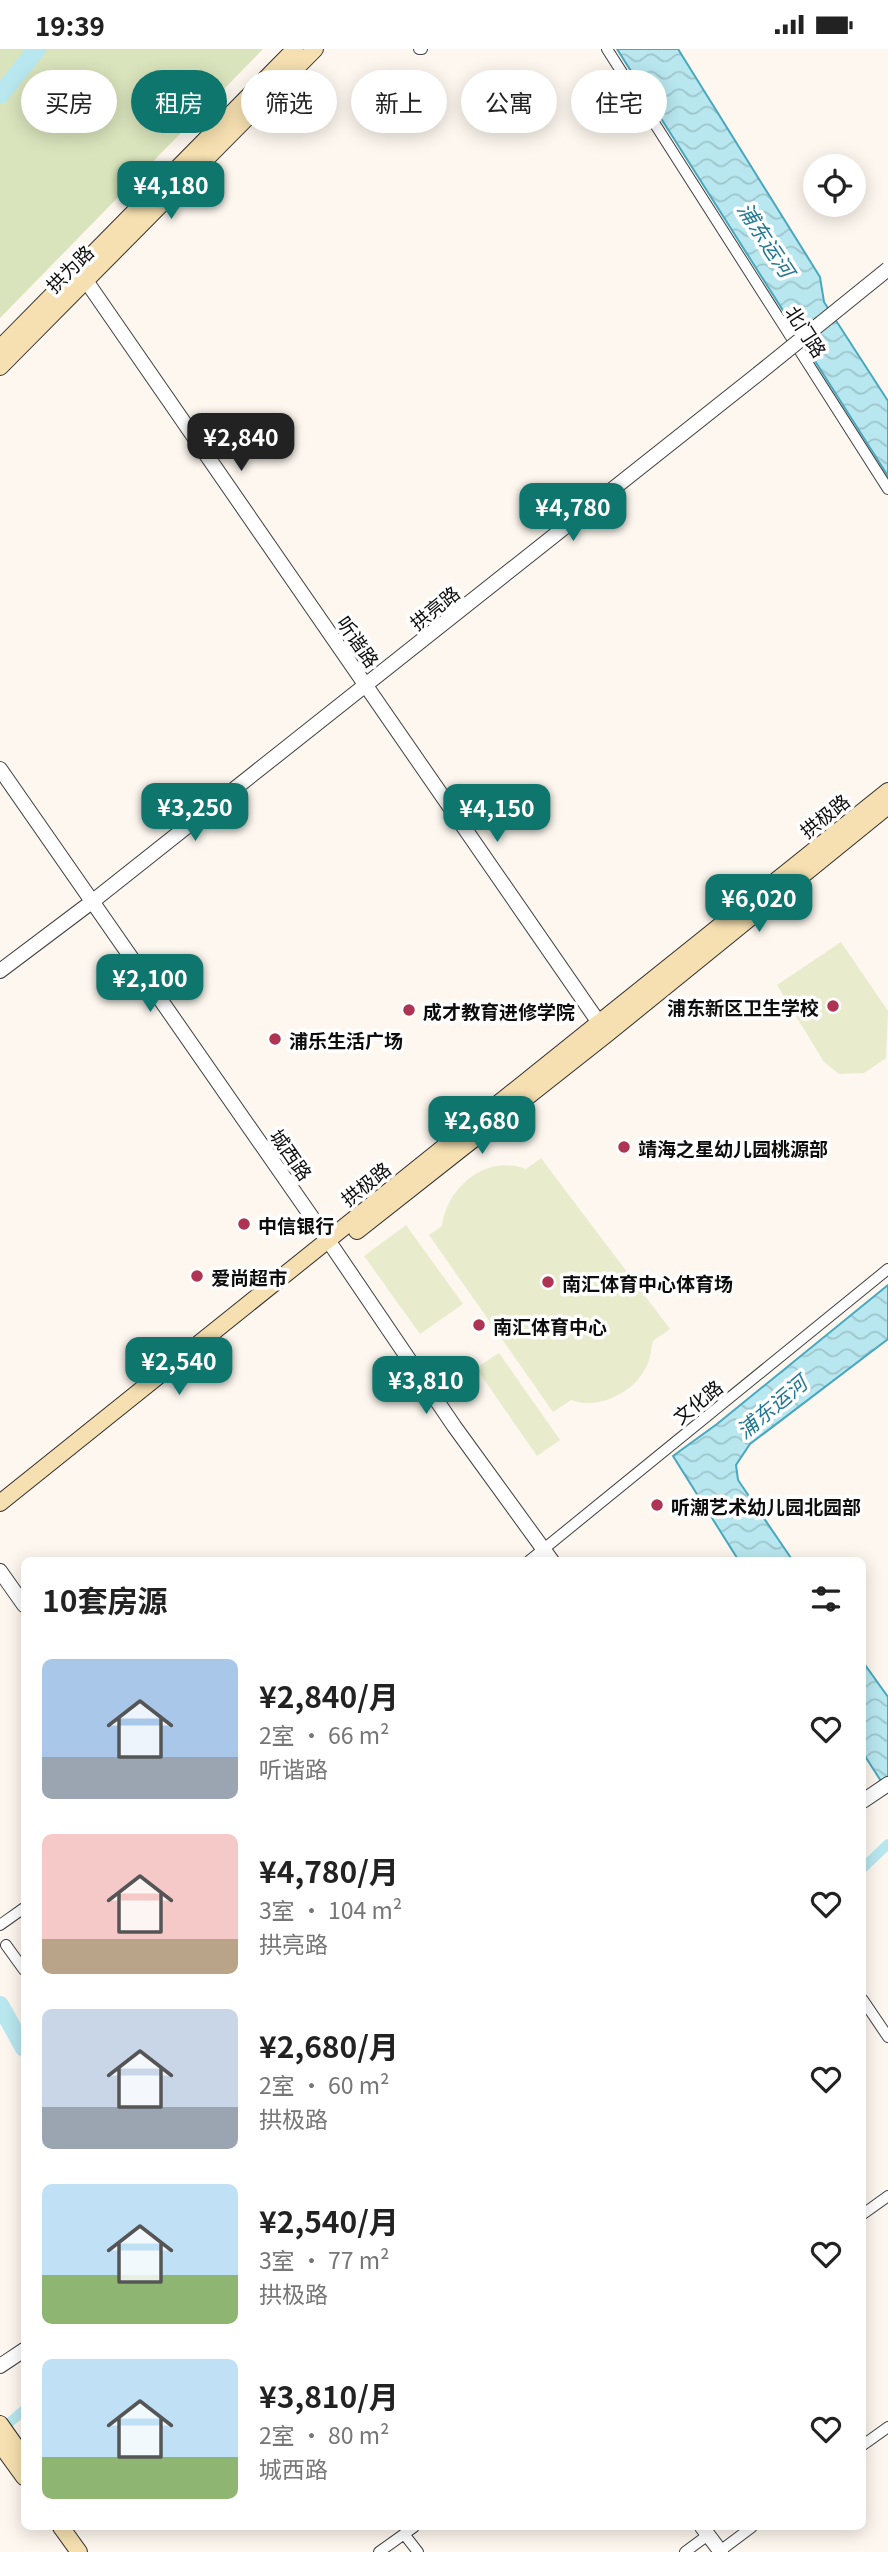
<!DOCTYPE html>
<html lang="zh">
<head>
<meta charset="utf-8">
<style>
  :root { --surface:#fff; --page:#f2f2f2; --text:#222; --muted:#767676; --accent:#0f766e }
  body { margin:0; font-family:Georgia,"Noto Sans SC",serif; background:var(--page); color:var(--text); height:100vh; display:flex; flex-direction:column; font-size:26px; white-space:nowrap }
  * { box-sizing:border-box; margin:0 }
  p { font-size:23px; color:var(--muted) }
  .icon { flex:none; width:38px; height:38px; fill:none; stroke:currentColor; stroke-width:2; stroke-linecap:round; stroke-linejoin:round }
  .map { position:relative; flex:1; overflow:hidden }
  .side { position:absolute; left:21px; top:1508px; width:845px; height:973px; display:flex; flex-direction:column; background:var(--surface); border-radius:10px; box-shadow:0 4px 18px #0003 }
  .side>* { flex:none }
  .guide { position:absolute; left:21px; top:21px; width:847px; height:63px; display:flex; gap:14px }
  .controls { position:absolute; left:803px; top:105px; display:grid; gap:14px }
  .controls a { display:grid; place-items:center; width:63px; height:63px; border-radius:50%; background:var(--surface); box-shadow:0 4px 18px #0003; font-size:35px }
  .price { position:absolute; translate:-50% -60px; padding:0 16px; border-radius:14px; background:var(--accent); color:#fff; font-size:23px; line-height:46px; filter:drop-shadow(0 2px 4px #0008) }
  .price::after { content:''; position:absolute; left:50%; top:42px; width:21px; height:16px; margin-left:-10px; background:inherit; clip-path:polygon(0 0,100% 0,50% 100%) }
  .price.current { background:#222; color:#fff }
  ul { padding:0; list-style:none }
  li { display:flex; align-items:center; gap:21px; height:175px; padding:0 21px }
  li span { display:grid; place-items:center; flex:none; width:196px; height:140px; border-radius:10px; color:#555 }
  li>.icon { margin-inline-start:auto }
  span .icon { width:84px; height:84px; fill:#fffc; stroke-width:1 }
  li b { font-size:30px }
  h2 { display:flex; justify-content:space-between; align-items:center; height:84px; padding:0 21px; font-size:30px }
  .tag { padding:0 24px; border-radius:32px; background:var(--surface); box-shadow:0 4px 18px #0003; font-size:24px; line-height:63px }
  .tag.current { background:var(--accent); color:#fff }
  .status { display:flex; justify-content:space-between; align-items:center; height:49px; padding:0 35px; background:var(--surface); direction:ltr }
  .status svg { height:19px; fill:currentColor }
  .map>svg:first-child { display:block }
</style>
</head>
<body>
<div class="status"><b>19:39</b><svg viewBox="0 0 49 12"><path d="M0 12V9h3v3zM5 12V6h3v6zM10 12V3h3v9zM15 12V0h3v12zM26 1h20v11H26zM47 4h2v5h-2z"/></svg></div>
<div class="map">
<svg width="888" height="2503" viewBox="0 0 888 2503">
  <defs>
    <pattern id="water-waves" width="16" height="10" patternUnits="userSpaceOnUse" patternTransform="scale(1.75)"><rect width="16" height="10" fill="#b9e7ef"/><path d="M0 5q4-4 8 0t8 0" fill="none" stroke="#9ec5cc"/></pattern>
  </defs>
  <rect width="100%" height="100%" fill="#fdf7ef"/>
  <path fill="#d9e4bc" d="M0,0h263l-263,269z"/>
  <path fill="#e8eccd" d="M841,893l47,69 -2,47 -22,15 -25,1 -15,-12 -47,-77z
    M541,1109l129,171 -17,12c-2,7 -2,15 -5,22 -11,28 -48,48 -77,37l-18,12 -124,-177 13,-9c5,-39 44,-72 84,-57z
    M406,1176l57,79 -43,30 -56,-78z
    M499,1304l61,87 -23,16 -61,-88z"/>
  <path fill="url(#water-waves)" stroke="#47a8bf" stroke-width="2" d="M617,0h61l142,228 4,25 64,99v75z
    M888,1236v54l-138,105 -14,21 2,15 55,81h-54l-66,-105 44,-32z
    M863,1613l25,35v95l-25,-39z"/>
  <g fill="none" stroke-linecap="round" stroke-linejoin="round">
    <path stroke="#b9e7ef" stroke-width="10" d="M863,1819l25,-24
      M0,2382l24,-21"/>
    <path stroke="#b9e7ef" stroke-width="18" d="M0,46l37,-46
      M0,1956l24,43"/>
    <g stroke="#404040" stroke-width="12">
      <path id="minor" d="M419,0h3
        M607,0l281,440
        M529,1512l359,-292
        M0,1876l24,-17
        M6,1896l18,25
        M863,1951l25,37
        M863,2165l25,-18
        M863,2396l25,-18
        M404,2485l14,18
        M720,2502l32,-24
        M379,2503l35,-25
        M685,2503l23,-17"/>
    </g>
    <g stroke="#404040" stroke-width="16">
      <path id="tertiary" d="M80,223l524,758
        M0,720l334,480 120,177 98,135
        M0,922l93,-70 665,-527
        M0,1522l24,34
        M863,1752l25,-17
        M0,2317l24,-16
        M702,2478l19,25"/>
    </g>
    <g stroke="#2f2f2f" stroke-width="18">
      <path id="secondary" d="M0,299l295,-299
        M0,318l315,-318
        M357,1182l250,-197 281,-228
        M0,1454l888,-712
        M0,2375l24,34
        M0,2395l24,33
        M61,2478l18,25"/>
    </g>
    <use href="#minor" stroke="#fff" stroke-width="10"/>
    <use href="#tertiary" stroke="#fff" stroke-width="14"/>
    <use href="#secondary" stroke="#f6e0b1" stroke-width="16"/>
    <g stroke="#404040" stroke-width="16" stroke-linecap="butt">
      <path id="tertiary-bridge" d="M758,325l130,-105"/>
    </g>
    <use href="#tertiary-bridge" stroke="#fff" stroke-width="14"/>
  </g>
  <g fill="#ae3454" stroke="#fff" stroke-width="2.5">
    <circle cx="833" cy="957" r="7"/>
    <circle cx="409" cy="961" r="7"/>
    <circle cx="275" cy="990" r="7"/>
    <circle cx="624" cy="1098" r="7"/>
    <circle cx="244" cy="1175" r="7"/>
    <circle cx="197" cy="1227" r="7"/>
    <circle cx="548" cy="1233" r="7"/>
    <circle cx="479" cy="1276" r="7"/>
    <circle cx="657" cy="1456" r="7"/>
  </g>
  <g text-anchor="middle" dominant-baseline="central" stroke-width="7" stroke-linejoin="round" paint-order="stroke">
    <g font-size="19" fill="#0d0d0d" stroke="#fff">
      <text transform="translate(69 219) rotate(-45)">拱为路</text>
      <text transform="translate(807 282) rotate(57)">北门路</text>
      <text transform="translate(434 558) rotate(-39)">拱亮路</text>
      <text transform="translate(359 592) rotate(55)">听谐路</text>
      <text transform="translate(824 766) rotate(-39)">拱极路</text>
      <text transform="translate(292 1105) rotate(55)">城西路</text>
      <text transform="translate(365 1134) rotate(-39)">拱极路</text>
      <text transform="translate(697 1352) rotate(-39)">文化路</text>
    </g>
    <g font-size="19" font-weight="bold" fill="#0d0d0d" stroke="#fff" text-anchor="start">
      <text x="819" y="957" text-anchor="end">浦东新区卫生学校</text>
      <text x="423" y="961">成才教育进修学院</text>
      <text x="289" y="990">浦乐生活广场</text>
      <text x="638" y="1098">靖海之星幼儿园桃源部</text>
      <text x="258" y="1175">中信银行</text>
      <text x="211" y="1227">爱尚超市</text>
      <text x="562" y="1233">南汇体育中心体育场</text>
      <text x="493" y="1276">南汇体育中心</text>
      <text x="671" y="1456">听潮艺术幼儿园北园部</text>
    </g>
    <g font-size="21" font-style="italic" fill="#247992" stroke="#fff">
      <text transform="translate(767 190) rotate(57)">浦东运河</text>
      <text transform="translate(771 1357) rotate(-40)">浦东运河</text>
    </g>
  </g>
</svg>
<div class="controls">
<a><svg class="icon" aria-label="locate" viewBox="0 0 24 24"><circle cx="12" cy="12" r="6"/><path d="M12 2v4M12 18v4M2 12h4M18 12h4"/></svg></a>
</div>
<b class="price" style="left:171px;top:172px">¥4,180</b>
<b class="price current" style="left:241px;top:424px">¥2,840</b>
<b class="price" style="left:573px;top:494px">¥4,780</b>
<b class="price" style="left:195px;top:794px">¥3,250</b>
<b class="price" style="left:497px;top:795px">¥4,150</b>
<b class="price" style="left:759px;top:885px">¥6,020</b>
<b class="price" style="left:150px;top:965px">¥2,100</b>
<b class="price" style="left:482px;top:1107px">¥2,680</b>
<b class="price" style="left:179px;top:1348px">¥2,540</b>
<b class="price" style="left:426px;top:1367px">¥3,810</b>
<div class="guide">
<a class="tag">买房</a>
<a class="tag current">租房</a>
<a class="tag">筛选</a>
<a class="tag">新上</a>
<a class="tag">公寓</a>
<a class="tag">住宅</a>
</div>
<section class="side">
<h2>10套房源<svg class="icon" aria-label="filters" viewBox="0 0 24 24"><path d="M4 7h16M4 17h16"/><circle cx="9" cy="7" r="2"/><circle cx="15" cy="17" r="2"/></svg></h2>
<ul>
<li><span style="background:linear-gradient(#a9c7e8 70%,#9aa5b1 0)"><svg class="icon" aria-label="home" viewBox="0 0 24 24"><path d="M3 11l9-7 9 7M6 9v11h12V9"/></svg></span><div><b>¥2,840/月</b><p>2室 · 66 m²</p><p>听谐路</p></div><svg class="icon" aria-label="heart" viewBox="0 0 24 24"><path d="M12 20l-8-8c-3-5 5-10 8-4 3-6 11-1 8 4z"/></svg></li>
<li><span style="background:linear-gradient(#f6c9c9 75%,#b9a48a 0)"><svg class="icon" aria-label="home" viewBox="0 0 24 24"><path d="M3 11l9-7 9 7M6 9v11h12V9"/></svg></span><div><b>¥4,780/月</b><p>3室 · 104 m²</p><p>拱亮路</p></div><svg class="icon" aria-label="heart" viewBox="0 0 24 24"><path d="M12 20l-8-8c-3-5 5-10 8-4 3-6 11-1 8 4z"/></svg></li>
<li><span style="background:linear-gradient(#c9d6e8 70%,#9aa5b1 0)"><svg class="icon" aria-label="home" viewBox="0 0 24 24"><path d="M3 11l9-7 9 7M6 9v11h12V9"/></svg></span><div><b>¥2,680/月</b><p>2室 · 60 m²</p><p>拱极路</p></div><svg class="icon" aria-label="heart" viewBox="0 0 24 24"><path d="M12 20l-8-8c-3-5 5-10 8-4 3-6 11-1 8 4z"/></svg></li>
<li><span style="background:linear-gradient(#bfe0f5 65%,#8fb573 0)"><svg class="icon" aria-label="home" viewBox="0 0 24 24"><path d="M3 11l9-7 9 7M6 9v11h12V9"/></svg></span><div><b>¥2,540/月</b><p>3室 · 77 m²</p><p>拱极路</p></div><svg class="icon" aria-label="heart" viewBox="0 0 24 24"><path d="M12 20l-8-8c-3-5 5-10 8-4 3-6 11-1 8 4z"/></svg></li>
<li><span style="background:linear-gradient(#bfe0f5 70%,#8fb573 0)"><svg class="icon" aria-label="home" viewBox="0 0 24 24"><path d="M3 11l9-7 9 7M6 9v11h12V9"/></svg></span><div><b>¥3,810/月</b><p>2室 · 80 m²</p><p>城西路</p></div><svg class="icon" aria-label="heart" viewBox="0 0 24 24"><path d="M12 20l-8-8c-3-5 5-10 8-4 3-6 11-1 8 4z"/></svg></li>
</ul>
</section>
</div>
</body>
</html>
